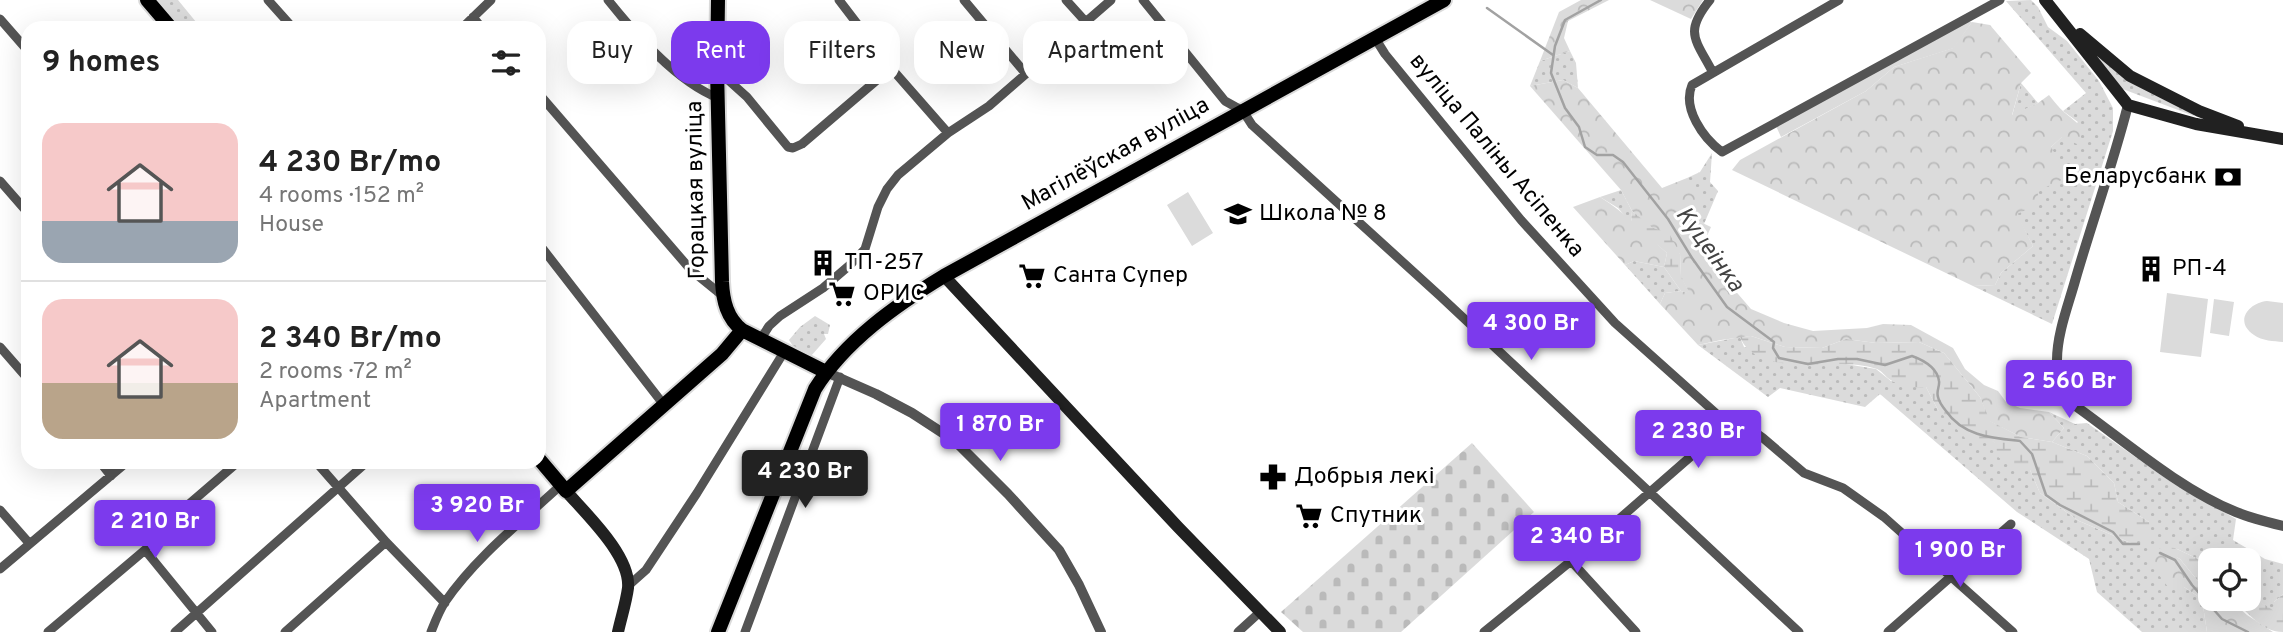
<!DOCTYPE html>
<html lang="en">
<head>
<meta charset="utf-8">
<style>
  :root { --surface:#fff; --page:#f6f6f6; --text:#222; --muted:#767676; --line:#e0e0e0; --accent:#7c3aed }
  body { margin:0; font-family:Overpass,sans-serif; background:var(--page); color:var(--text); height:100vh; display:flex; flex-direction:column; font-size:26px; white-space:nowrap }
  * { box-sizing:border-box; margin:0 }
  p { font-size:23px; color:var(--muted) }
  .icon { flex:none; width:38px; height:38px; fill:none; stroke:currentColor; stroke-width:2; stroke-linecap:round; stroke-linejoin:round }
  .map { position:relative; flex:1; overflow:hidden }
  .panel { position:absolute; left:21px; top:21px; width:525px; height:448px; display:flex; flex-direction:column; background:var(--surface); border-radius:21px; box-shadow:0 7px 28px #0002 }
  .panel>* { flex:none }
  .top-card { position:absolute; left:567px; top:21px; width:665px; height:63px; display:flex; gap:14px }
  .fabs { position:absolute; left:2198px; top:548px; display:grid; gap:14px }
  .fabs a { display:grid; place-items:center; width:63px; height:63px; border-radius:14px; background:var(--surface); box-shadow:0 7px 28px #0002; font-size:35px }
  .price { position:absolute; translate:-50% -60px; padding:0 16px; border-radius:7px; background:var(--accent); color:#fff; font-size:23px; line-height:46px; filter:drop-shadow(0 2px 4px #0008) }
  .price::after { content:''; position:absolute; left:50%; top:42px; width:21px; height:16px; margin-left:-10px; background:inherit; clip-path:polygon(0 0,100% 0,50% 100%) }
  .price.on { background:#222; color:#fff }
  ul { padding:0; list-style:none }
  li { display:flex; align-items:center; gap:21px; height:175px; padding:0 21px }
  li+li { border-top:2px solid var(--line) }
  li span { display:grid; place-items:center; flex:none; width:196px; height:140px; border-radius:21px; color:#555 }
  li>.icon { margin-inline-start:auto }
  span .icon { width:84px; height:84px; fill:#fffc; stroke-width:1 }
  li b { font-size:30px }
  h2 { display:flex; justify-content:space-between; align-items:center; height:84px; padding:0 21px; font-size:30px }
  .pill { padding:0 24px; border-radius:21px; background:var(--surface); box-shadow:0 7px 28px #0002; font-size:24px; line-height:63px }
  .pill.on { background:var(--accent); color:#fff }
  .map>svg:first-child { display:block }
</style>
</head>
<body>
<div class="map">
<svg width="2283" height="632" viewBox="0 0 2283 632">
  <defs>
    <pattern id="grass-dots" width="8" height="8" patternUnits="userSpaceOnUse" patternTransform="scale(1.75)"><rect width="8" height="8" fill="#dbdbdb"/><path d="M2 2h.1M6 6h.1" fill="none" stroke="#bababa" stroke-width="1.8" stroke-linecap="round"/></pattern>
    <pattern id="forest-crowns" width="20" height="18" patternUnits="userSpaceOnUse" patternTransform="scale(1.75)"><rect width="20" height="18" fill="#dbdbdb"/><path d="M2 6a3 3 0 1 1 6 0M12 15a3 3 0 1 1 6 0" fill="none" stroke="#bababa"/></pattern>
    <pattern id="wetland-marsh" width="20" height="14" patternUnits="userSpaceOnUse" patternTransform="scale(1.75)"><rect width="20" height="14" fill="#dbdbdb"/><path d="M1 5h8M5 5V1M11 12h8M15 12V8" fill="none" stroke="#bababa"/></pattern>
    <pattern id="cemetery-stones" width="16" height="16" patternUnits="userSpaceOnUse" patternTransform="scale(1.75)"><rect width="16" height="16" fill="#dbdbdb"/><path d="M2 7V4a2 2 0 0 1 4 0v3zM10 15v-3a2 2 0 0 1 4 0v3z" fill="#bababa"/></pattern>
  </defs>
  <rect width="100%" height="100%" fill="#fff"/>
  <path fill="url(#grass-dots)" d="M155,0h23l23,28h-22z
    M2031,0l7,7 10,20 19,14 32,40 14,27v23l-61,193 -79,-38 22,-1 6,-12 32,-27 -17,-32 22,-26 13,-41 27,-25 -15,-11 23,-18 -80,-92z
    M2086,45l109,67 -1,4 -74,-28z
    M1570,51l6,12 2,25 -15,-8 -33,6 10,-25z
    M2021,83l17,20 -26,13z
    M1712,153l-2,29 8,9 -14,33 -8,-4 -9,-42 13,-6z
    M1621,190l11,21 -1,12 -13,-15 -18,-11z
    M1634,261l30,6 17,24 -16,2 -5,11 -35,-39z
    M815,316l15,9 -2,9h-4l2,5 -15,17 -16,-7 -6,-9 11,-13z
    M1740,337l4,10 132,22 15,12 35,6 12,23 56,32 36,28 10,23 39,28 52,22 18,-21 -31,-20 -4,-19 -27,-27 -35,-14 12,-14 -15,-16 26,12 12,-1 84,59 65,37 -3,21 32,19 18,5v30l-9,8v10l-25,-18v-34h-36l-3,-4 -10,4 -25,-12 9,39 18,12 5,33h-65l-45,-40 -8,-33 -72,-47 -137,-118 -15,13 -85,-19 -12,9 -70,-52z"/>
  <path fill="url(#forest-crowns)" d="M1581,0h28l-41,21 -4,17 6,13 -30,10 19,-49z
    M1650,0h53l-12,19z
    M1972,22l18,3 41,48 -10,10 -9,32 26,-12 11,-8c5,6 10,13 15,17 15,13 20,12 15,33l-17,-8 -11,10 17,30 -24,11h-6v12l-10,9 -11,5 16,32 -32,27 -6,12 -22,1 -241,-116 8,-10 126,-69 28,-24 59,-19z
    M1563,80l15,8 84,100 25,-10 17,18 -8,24 15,7 -8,18 29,42 19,22 33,14 29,8 54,-3 16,-4 28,1 42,23 12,21 19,16 14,6 8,11 14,6 29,4 15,16 -12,14 -31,-5 -32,-16 -9,-24 -36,-44 -25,-11 -43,1 -30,-4 -24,9 -37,-1 -34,-11 -30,4 -23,5 -38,-41 5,-11 16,-2 8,2 -8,-16 -1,-23 -48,-43 -11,-21 -91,-104z
    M1600,197c25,15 45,37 67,56l-3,14 -30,-6 -9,4 -52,-58z
    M2157,547l23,12 18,22 12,7v10l19,1 18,16 26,17h-66l-5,-33 -18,-12h-16l-26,-34z"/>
  <path fill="url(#wetland-marsh)" d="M1632,211l21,17 16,5 11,21 1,22 9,18 -9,-3 -17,-24 3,-14 -36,-30z
    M1751,336l34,11 37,1 24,-9 30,4 43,-1 25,11 36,44 10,24 31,16 31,5 35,14 27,27 4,19 31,20 1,15 -19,6 -52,-22 -39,-28 -10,-23h-14l-18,-13 -4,-15 -29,-4 -27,-28 -12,-23c-10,2 -29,-2 -37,-8 -4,-3 -7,-8 -12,-10 -34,-12 -83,3 -114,-11 -11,-4 -19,-11 -23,-21z
    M2157,547l18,1 25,12 11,-4 2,4h-3v28l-12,-7 -18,-22z
    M2249,594l25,17v-9l9,-8v38c-24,0 -35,-23 -54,-33l20,-1z"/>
  <path fill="url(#cemetery-stones)" d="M1472,443l62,69 -133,120h-98l-22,-20z"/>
  <path fill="#dbdbdb" d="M1965,22h7l-18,26 -60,19 -28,24 -85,46 -5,-11z
    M1188,192l25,41 -21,13 -25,-41z
    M2167,293l41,6 -7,58 -41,-5z
    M2214,299l20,3 -5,34 -19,-3z
    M2267,301l16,2v39c-9,-1 -21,-1 -29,-7 -20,-13 -6,-32 13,-34z"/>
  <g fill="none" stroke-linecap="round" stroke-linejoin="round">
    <path stroke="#a2a2a2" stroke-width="2.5" d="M1601,0l-36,20 -10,26 -4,27 14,35 14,19 6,20 12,8h16l10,7 45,57 24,39 35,49 47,35 -1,6 6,10 29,6 30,-5h19l28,6 27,-9c11,4 25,11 27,25 1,5 -3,10 -1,16 1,5 4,9 8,14 17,25 46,27 74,30l12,13 14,41 14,10 53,27 10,12h16
      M1487,8l66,47
      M2160,553l15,7 17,25 30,34 26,13"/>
    <g stroke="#dbdbdb" stroke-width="18">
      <path id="primary" d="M147,0l24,28
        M718,0l-1,70 5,212c1,19 5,36 20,48l84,42
        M539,459l27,32 156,-137 20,-24
        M718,632l97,-243c30,-48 81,-84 129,-113l500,-276"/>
    </g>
    <path stroke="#545454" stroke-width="9" d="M268,0l25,28
      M608,0c28,35 69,82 110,98
      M839,0l52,68 57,65
      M964,0l62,74
      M1066,0l19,21
      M1143,0l82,101 18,10 9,14 188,171 359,336
      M1710,0c-26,32 -15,39 2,71
      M1839,0l-147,85c-10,23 11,53 30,67l278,-152
      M473,17l9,11
      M0,19l28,32
      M462,28l29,-28
      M1375,38l10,16 136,166 94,103 113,101 14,-1 21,15 41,35 39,15 41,29 129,115
      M717,70l30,27 41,50 5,1 9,-4 89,-76
      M539,94l152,176 32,26
      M0,181l28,32
      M539,244l125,161
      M760,340l9,-14 11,-10 43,-28 28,-24 14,-15 13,-42 9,-18 11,-14 50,-42 41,-27 122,-106
      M0,347l28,32
      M100,462l11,14
      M316,462l70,80 59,61
      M0,510l29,33
      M145,550l67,82
      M1571,561l65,71
      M0,569l127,-107
      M628,586l18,-16 51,-77 87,-141
      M48,632l97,-82 43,-45 50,-43
      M175,632l192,-170
      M285,632l101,-90
      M431,632c4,-10 8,-21 14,-30 31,-45 76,-80 116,-117
      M745,632l95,-255
      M1238,632l22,-20
      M1484,632l87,-71 157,-137
      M1888,632l123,-108"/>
    <path stroke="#545454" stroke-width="10" d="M2128,105c-15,59 -36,117 -53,176 -7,25 -18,53 -18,79 -1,20 7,34 20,47 50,36 103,82 159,105 15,6 31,10 47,14
      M826,372l50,22 36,19 43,28 53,53 51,56 20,35 22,47"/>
    <path stroke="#212121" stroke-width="12" d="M2045,0l83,105 68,19 87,15
      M2080,34l50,42 69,35 39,15
      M944,276l234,251 102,105
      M566,491c20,23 65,65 62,97 -2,15 -7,30 -10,44"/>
    <use href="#primary" stroke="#000" stroke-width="14"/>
  </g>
  <defs>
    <g id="bank-bare" transform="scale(2.1)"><path d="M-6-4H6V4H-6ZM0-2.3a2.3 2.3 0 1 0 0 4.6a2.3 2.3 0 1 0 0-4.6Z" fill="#000" stroke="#fff" stroke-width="2.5" paint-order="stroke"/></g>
    <g id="school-bare" transform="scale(2.1)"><path d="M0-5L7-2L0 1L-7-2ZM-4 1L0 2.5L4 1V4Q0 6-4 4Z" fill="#000" stroke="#fff" stroke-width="2.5" paint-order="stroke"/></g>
    <g id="building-bare" transform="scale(2.1)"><path d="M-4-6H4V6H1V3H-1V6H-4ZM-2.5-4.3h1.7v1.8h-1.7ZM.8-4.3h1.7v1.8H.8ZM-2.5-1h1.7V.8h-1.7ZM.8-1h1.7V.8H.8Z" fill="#000" stroke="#fff" stroke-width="2.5" paint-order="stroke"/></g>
    <g id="supermarket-bare" transform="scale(2.1)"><path d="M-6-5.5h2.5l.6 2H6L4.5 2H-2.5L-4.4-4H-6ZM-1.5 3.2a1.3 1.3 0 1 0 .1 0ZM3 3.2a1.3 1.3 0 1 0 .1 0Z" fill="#000" stroke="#fff" stroke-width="2.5" paint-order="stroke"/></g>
    <g id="pharmacy-bare" transform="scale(2.1)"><path d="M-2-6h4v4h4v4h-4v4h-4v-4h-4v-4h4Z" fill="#000" stroke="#fff" stroke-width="2.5" paint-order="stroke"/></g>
  </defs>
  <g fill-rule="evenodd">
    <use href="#bank-bare" x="2228" y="177"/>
    <use href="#school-bare" x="1238" y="214"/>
    <use href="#building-bare" x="823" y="263"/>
    <use href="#building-bare" x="2151" y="269"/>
    <use href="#supermarket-bare" x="1032" y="276"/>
    <use href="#supermarket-bare" x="842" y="294"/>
    <use href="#pharmacy-bare" x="1273" y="477"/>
    <use href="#supermarket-bare" x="1309" y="516"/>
  </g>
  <g text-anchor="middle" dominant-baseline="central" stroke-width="6" stroke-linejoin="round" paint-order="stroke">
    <g font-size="23" fill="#000" stroke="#fff">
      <text transform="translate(1116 155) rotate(-29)">Магілёўская вуліца</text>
      <text transform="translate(1496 156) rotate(50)">вуліца Паліны Асіпенка</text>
      <text transform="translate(697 190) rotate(-91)">Горацкая вуліца</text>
    </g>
    <g font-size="23" fill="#000" stroke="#fff" text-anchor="start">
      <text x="2207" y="177" text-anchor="end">Беларусбанк</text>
      <text x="1259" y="214">Школа № 8</text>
      <text x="844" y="263">ТП-257</text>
      <text x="2172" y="269">РП-4</text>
      <text x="1053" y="276">Санта Супер</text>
      <text x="863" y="294">ОРИС</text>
      <text x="1294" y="477">Добрыя лекі</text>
      <text x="1330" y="516">Спутник</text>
    </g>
    <g font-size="24" font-style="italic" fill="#434343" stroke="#fff">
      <text transform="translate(1709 250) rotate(54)">Куцеінка</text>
    </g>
  </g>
</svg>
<div class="fabs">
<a><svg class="icon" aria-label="locate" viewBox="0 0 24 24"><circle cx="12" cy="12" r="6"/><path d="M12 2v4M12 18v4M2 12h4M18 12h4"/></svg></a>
</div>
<b class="price" style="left:1531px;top:362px">4 300 Br</b>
<b class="price" style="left:2069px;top:420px">2 560 Br</b>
<b class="price" style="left:1000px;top:463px">1 870 Br</b>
<b class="price" style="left:1698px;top:470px">2 230 Br</b>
<b class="price on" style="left:805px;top:510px">4 230 Br</b>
<b class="price" style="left:477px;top:544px">3 920 Br</b>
<b class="price" style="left:155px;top:560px">2 210 Br</b>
<b class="price" style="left:1577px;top:575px">2 340 Br</b>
<b class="price" style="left:1960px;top:589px">1 900 Br</b>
<div class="top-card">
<a class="pill">Buy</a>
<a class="pill on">Rent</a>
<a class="pill">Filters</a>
<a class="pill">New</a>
<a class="pill">Apartment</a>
</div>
<section class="panel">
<h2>9 homes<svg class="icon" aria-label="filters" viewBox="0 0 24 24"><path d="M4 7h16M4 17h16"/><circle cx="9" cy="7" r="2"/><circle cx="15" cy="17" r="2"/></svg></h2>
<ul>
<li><span style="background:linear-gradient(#f6c9c9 70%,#9aa5b1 0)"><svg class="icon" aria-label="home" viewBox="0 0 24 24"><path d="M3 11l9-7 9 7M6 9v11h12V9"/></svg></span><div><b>4 230 Br/mo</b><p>4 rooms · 152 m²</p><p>House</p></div></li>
<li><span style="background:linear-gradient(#f6c9c9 60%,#b9a48a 0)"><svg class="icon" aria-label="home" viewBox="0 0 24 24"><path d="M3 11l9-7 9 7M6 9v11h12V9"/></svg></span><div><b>2 340 Br/mo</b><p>2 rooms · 72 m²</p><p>Apartment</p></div></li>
</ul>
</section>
</div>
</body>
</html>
